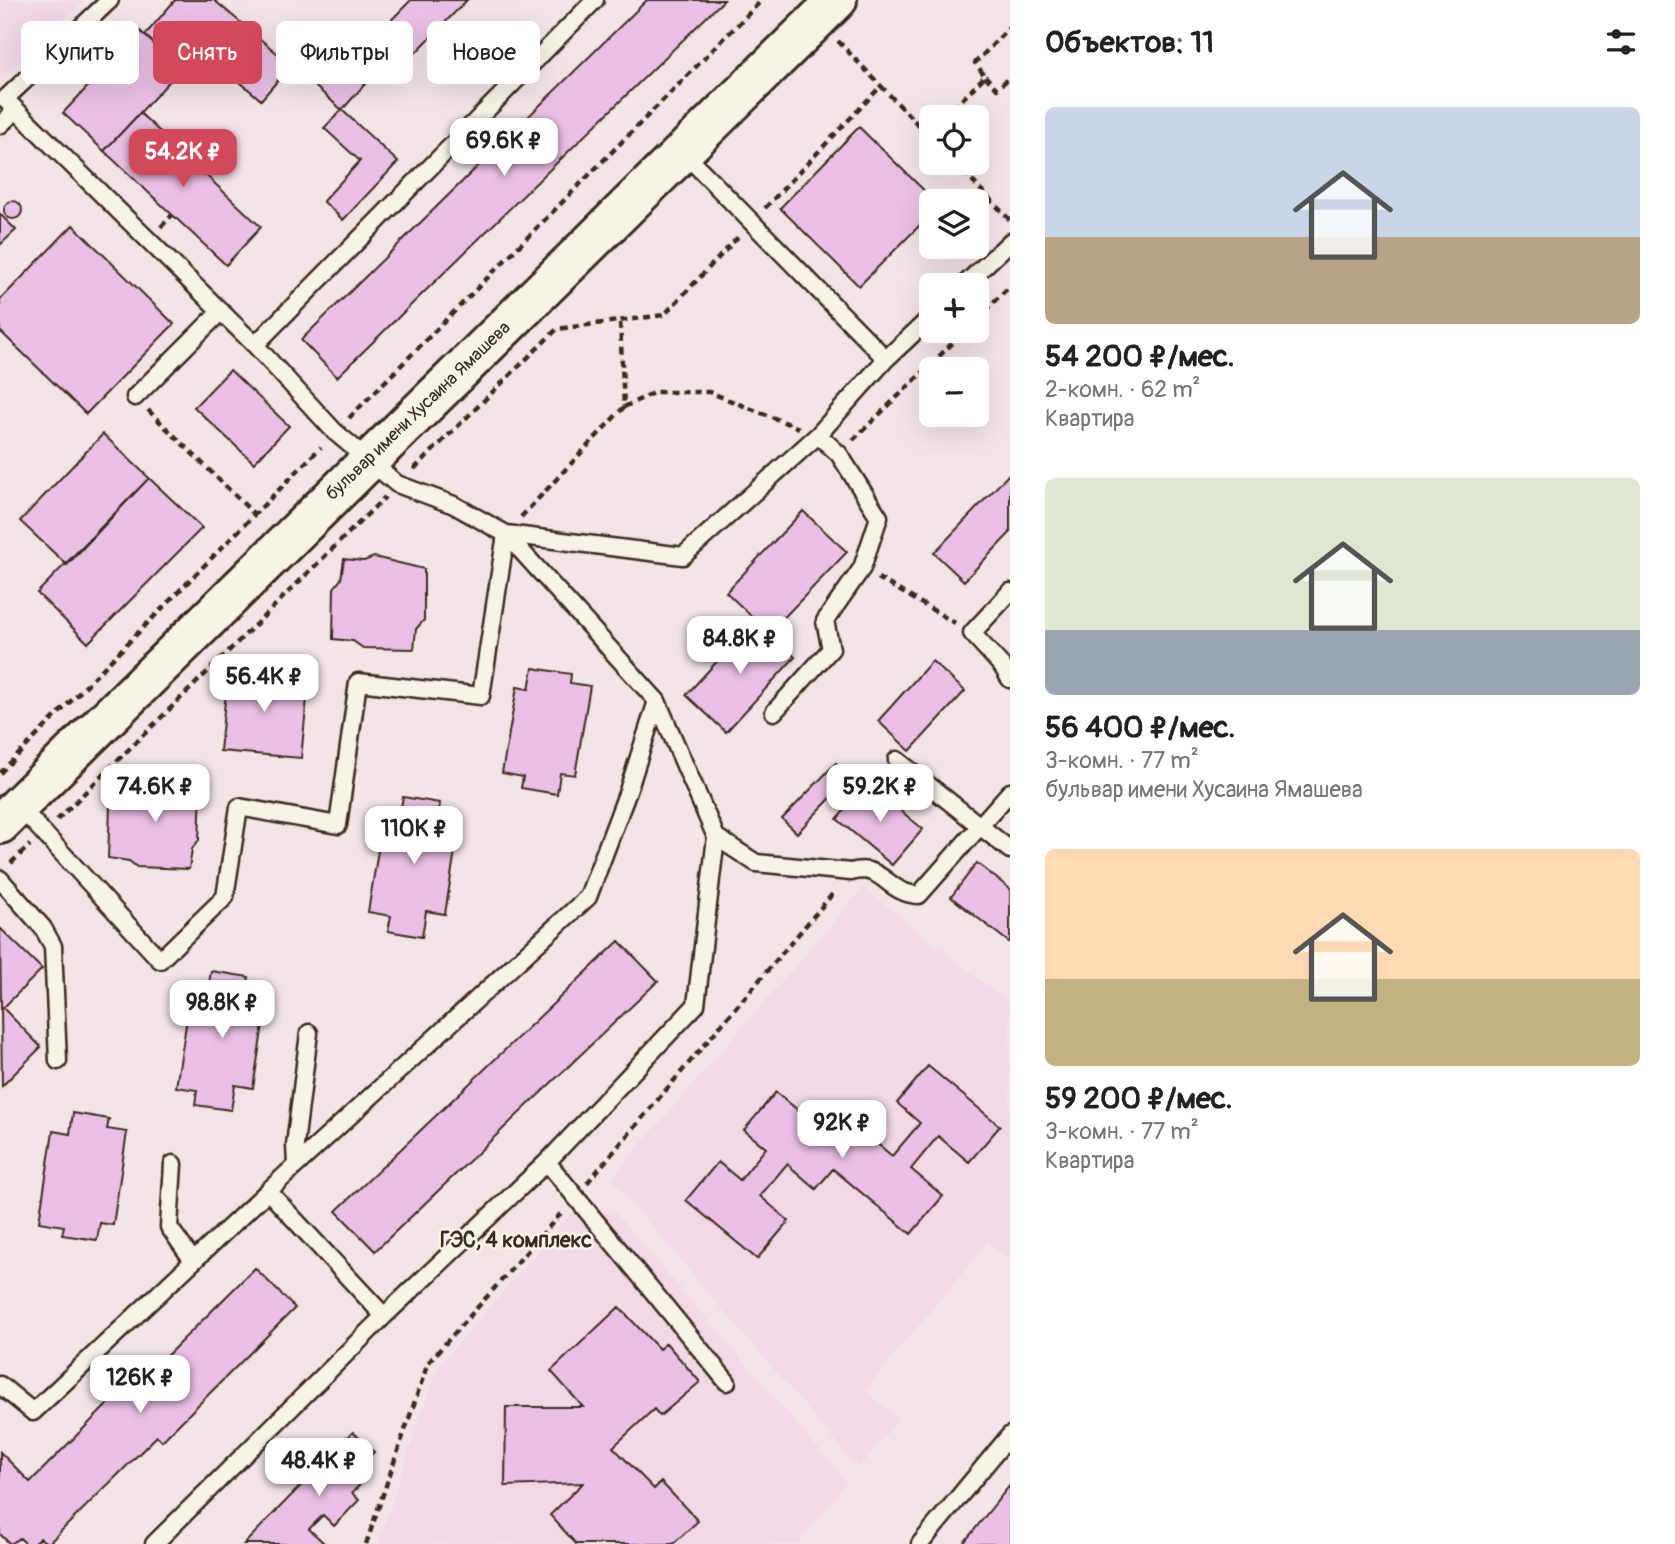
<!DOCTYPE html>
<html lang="ru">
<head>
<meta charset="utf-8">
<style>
  :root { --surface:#fff; --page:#f2f2f2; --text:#202124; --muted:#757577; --accent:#d1495b }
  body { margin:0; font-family:Pangolin,sans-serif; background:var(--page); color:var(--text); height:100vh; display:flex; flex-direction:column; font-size:26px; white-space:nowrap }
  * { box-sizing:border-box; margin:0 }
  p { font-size:23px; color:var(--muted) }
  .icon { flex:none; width:38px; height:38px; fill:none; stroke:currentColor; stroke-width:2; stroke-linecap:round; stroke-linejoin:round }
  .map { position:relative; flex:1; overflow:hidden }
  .drawer { display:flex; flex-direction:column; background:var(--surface); width:665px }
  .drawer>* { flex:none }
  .guide { position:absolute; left:21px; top:21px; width:665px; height:63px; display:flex; gap:14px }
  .controls { position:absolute; left:919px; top:105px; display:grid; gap:14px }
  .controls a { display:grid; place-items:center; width:70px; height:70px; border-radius:10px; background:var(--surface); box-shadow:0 7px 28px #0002; font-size:35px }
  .price { position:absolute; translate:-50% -60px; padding:0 16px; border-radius:14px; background:#fff; color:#222; font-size:23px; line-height:46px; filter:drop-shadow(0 2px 4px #0008) }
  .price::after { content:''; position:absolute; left:50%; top:42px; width:21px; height:16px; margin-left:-10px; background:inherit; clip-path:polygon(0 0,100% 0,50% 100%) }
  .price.on { background:var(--accent); color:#fff }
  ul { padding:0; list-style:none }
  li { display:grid; align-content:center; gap:14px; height:371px; padding:0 35px }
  li span { display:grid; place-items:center; height:217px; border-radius:10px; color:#555 }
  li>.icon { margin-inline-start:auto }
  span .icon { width:126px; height:126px; fill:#fffc; stroke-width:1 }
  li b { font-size:30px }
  h2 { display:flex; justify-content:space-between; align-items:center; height:84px; padding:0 35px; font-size:30px }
  .tag { padding:0 24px; border-radius:10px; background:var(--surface); box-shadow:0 7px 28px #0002; font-size:24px; line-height:63px }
  .tag.on { background:var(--accent); color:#fff }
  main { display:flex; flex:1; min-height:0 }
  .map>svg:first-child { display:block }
</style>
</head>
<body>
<main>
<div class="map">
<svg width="1010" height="1544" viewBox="0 0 1010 1544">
  <rect width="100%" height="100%" fill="#f3e4e7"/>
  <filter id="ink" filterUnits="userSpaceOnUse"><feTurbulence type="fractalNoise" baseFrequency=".0143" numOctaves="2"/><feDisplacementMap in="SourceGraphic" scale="14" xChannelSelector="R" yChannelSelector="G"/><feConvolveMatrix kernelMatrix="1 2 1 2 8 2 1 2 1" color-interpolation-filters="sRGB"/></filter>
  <g filter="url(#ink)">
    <path fill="#f1d9e7" d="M0,0h84l-84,79z
      M863,888l147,116v257l-22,-19 -123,148 33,30 -40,48 -247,-289z
      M612,1209l235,273 -49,62h-420l59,-176 133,-153z"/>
    <path fill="#ebc0e6" stroke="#3b2a1e" stroke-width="2" d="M175,0h39l77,65 -30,35 -63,-54 -19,22 -34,-33z
      M411,0h56l-75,77 -29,-28z
      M647,0h77l-387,377 -36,-37z
      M330,21l51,45 -39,44 -51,-45z
      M140,31l41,38 -77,82 -41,-38z
      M342,110l56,52 -55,58 -20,-19 37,-40 -36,-33z
      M140,113l121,114 -35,38 -122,-114z
      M859,127l76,74h-4v13l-72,72 -79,-78z
      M4 210a9 9 0 1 1 18 0a9 9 0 1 1-18 0Z
      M0,214l16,16 -16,15z
      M73,225l101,99 -88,90 -86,-83v-31z
      M230,370l59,56 -35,37 -60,-56z
      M103,434l46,44 -82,87 -47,-44z
      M1010,473v60l-46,48 -30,-28z
      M149,478l53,50 -114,115 -51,-50z
      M803,511l44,41 -78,81 -43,-41z
      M374,557l50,12v51l-8,9 -2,20 -51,-1 -10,-7 -20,-2 1,-51 7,-9 3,-20 20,2z
      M755,620l40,37 -69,75 -40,-37z
      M932,661l33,30 -55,60 -32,-30z
      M533,668l38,6 -1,9 20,3 -15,89 -15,-2 -3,21 -36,-6 2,-11 -21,-4 15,-86 12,2z
      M228,670l81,8 -8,80 -81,-7z
      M836,763l15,14 -54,56 -15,-14z
      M151,777l50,13 -2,50 -7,9 -3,20 -52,-2 -8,-6 -21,-3 2,-51 7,-9 3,-20 20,3z
      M867,783l56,46 -31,36 -55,-46z
      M403,797l37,6 -2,12 22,4 -15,95 -19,-3 -4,26 -34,-6 3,-15 -23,-4 15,-92 15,3z
      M977,863l33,26v54l-59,-46z
      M0,928l42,41 -39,39 38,39 -39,39z
      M619,941l39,40 -283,270 -39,-40z
      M211,971l38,6 -2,12 21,4 -15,95 -18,-3 -4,25 -36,-5 2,-15 -21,-3 15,-93 16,3z
      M928,1066l72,60 -31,36 -31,-26 -27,33 32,27 -32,38 -78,-65 -17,20 -29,-25 -27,32 29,25 -32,38 -71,-59 32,-38 22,18 26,-32 -22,-18 32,-38 35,29 16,-20 65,55 28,-33 -23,-20z
      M73,1113l36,6 -2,10 20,3 -14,93 -13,-2 -3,17 -35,-5 2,-9 -25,-4 14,-91 17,3z
      M255,1268l40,40 -133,133 -5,-5 -109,108 -8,-6 -7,6h-7l-6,-6 -10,6 -10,-10v-82l30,30 87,-87 5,5z
      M619,1307l40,42 7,-6 34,39 -40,34 -6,-7 -41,38 41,42 7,-7 37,39 -25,23h-97l-26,-29 33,-32 -78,3 1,-79h77l-32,-36z
      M353,1432l21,20 -14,14 9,9 -17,18 7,7 -25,26 -11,-11 -14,14 16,15h-81z
      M1010,1485v59h-47z"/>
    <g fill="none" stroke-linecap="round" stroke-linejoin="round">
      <g stroke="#3b2a1e" stroke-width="21">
        <path id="service" d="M110,0l-105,99 250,246 80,87 62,52 57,21 52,29 177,22 135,-121 68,-76 45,-42
          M0,125l16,-15
          M683,152l203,207
          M964,285l46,-43
          M255,345l340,-345
          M135,397l86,-86
          M1010,592l-38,41 30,33 8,13
          M774,712l57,-63 -6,-28 37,-53 17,-51 -40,-63 -21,-19
          M897,760l113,90
          M18,805l142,155 65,-63 14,-90 99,18 20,-143 123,14 25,-162
          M716,837l40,26 95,9c33,-9 34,21 68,23l91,-103
          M0,879l43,49 10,18 5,115
          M547,1162l180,220
          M173,1164l-4,63 24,34
          M296,1165l-1,-20 14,-112
          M384,1316l-116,-125 320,-294 40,-106 29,-90
          M0,1385l33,27 235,-221
          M154,1544l230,-228 163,-154 149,-157 20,-168 -59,-136 -151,-167
          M920,1544l90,-109"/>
      </g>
      <g stroke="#3b2a1e" stroke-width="44">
        <path id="tertiary" d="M0,824l837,-824"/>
      </g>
      <path stroke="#3b2a1e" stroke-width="4.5" stroke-dasharray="7 5" stroke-linecap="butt" d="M838,41l43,45
        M985,76l12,13 13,-12
        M945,117l40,-41 -10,-13 35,-36
        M955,163l55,57
        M765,208l116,-122 50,52
        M161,227l11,-12
        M976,319l34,-33
        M624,407l31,-15h54l90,36
        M148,410l107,105
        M349,418l413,-418
        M853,440l112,-109
        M414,469l143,-140 107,-14 76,-80
        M521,517l103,-110 -4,-86
        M878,578l77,45
        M0,773l321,-326
        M57,820l328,-323
        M11,863l19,-18
        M587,1183l248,-292
        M366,1544l62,-181 135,-152"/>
      <use href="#service" stroke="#f7f3e8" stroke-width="16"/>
      <use href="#tertiary" stroke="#f7f3e8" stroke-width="38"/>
    </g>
  </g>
  <g text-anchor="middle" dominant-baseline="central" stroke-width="5" stroke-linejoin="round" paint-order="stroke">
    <g font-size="18" fill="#3b2a1e" stroke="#f7f3e8">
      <text transform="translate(418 411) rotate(-44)">бульвар имени Хусаина Ямашева</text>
    </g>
    <g font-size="21" font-weight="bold" fill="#3b2a1e" stroke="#f7f3e8">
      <text x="516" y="1240">ГЭС, 4 комплекс</text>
    </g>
  </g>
</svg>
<div class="controls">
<a><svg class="icon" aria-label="locate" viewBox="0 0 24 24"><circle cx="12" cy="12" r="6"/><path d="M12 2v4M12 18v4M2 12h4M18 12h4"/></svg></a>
<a><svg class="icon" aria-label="layers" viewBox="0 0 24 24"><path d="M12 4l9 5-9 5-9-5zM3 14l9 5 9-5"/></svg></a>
<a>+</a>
<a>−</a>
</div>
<b class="price" style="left:504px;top:178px">69.6K ₽</b>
<b class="price on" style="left:183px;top:189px">54.2K ₽</b>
<b class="price" style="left:740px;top:676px">84.8K ₽</b>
<b class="price" style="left:264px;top:714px">56.4K ₽</b>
<b class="price" style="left:155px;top:824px">74.6K ₽</b>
<b class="price" style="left:880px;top:824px">59.2K ₽</b>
<b class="price" style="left:414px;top:866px">110K ₽</b>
<b class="price" style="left:222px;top:1040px">98.8K ₽</b>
<b class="price" style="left:842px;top:1160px">92K ₽</b>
<b class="price" style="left:140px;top:1415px">126K ₽</b>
<b class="price" style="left:319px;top:1498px">48.4K ₽</b>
<div class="guide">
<a class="tag">Купить</a>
<a class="tag on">Снять</a>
<a class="tag">Фильтры</a>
<a class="tag">Новое</a>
</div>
</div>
<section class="drawer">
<h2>Объектов: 11<svg class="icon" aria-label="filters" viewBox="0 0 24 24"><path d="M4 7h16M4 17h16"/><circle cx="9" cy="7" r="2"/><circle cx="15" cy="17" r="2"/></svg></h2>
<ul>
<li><span style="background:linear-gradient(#c9d6e8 60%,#b9a48a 0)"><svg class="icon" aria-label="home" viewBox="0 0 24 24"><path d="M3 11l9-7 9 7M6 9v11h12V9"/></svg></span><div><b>54 200 ₽/мес.</b><p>2-комн. · 62 m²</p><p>Квартира</p></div></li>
<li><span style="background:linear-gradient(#dfe7d0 70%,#9aa5b1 0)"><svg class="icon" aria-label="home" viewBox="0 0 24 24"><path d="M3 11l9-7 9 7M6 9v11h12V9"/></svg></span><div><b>56 400 ₽/мес.</b><p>3-комн. · 77 m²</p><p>бульвар имени Хусаина Ямашева</p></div></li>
<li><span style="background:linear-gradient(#ffd9b3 60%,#c2b280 0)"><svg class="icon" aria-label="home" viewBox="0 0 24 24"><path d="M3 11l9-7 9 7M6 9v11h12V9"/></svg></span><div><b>59 200 ₽/мес.</b><p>3-комн. · 77 m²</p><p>Квартира</p></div></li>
</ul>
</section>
</main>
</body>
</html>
